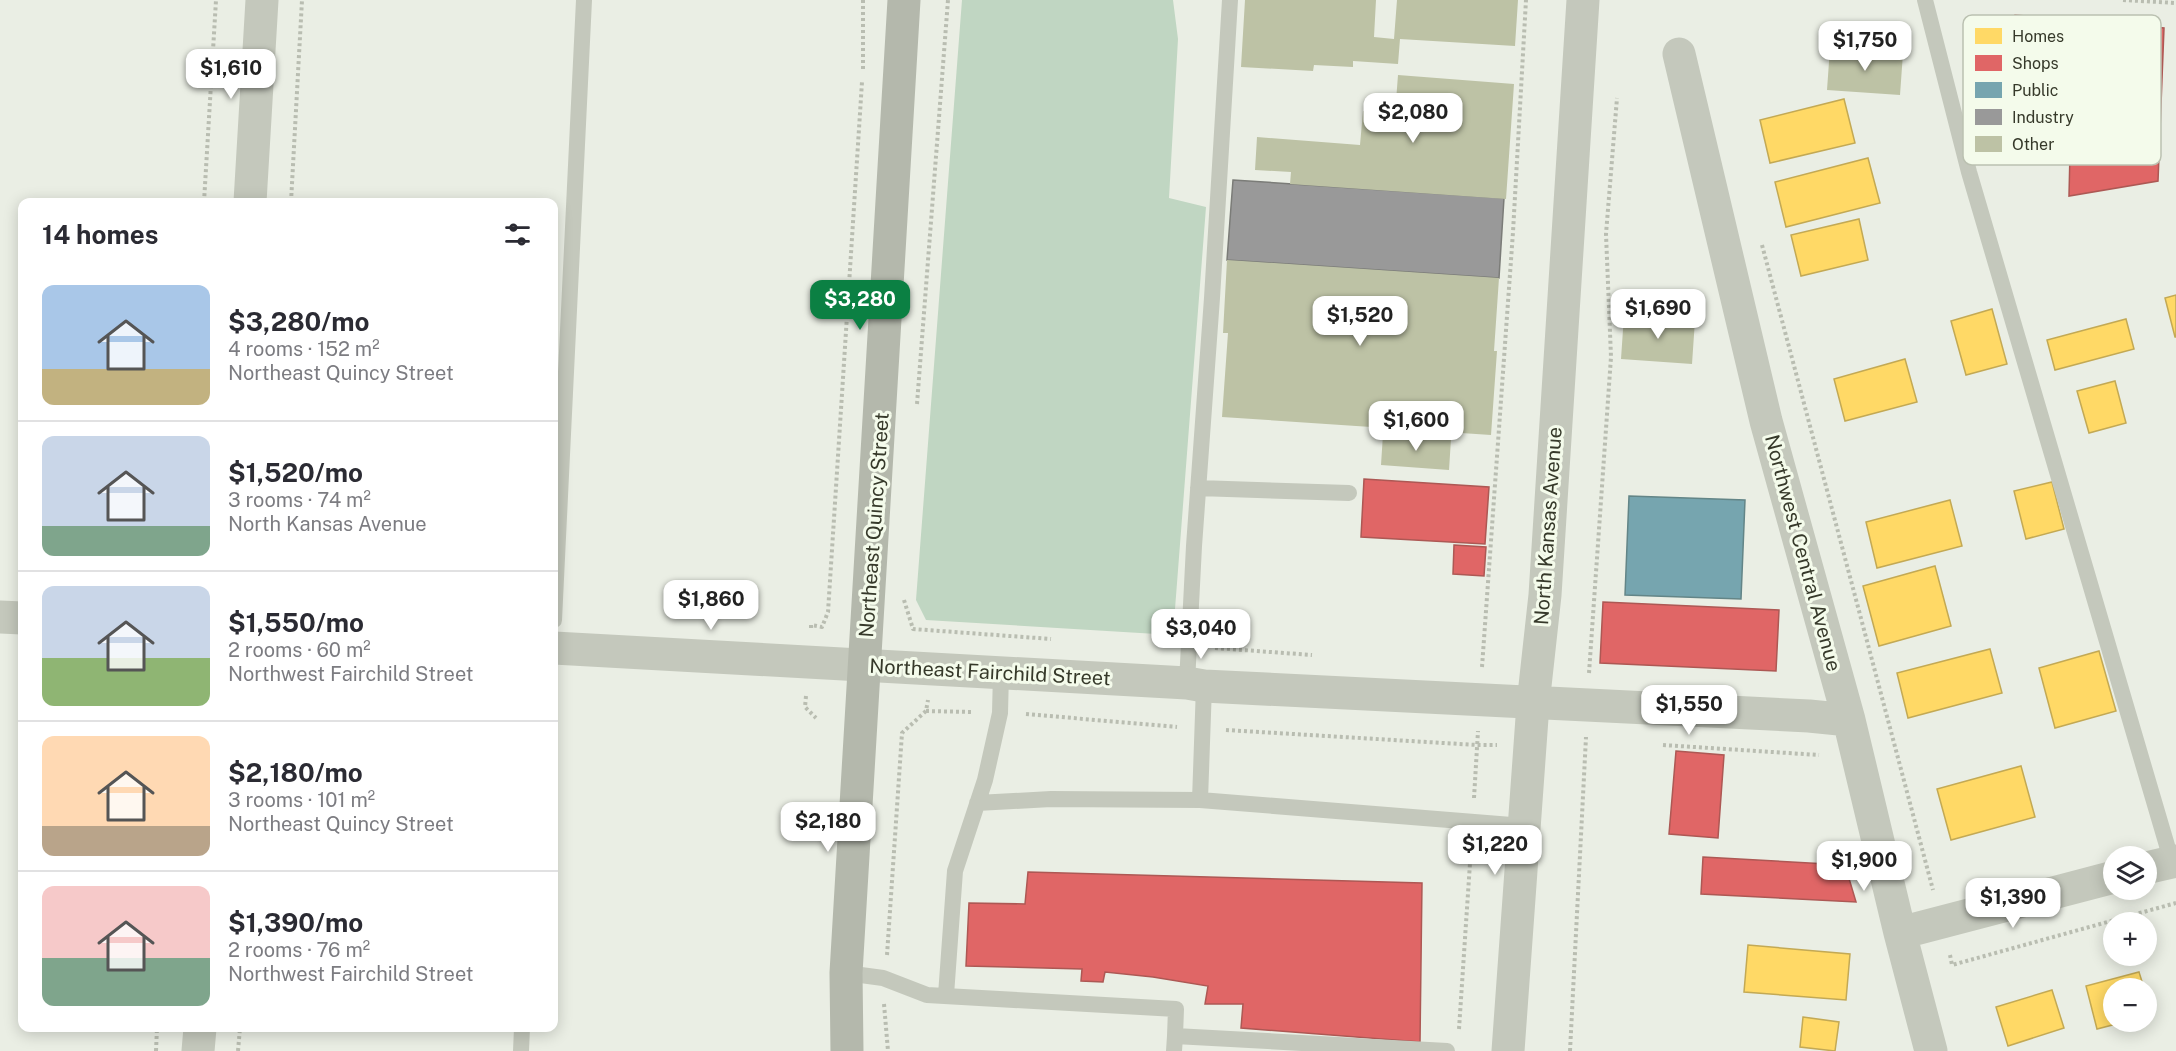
<!DOCTYPE html>
<html lang="en">
<head>
<meta charset="utf-8">
<style>
  :root { --surface:#fff; --page:#f7f7f7; --text:#2b2b33; --muted:#7c7c81; --line:#e1e1e2; --accent:#0b8043 }
  body { margin:0; font-family:"Public Sans",sans-serif; background:var(--page); color:var(--text); height:100vh; display:flex; flex-direction:column; font-size:22px; white-space:nowrap }
  * { box-sizing:border-box; margin:0 }
  p { font-size:20px; color:var(--muted) }
  .icon { flex:none; width:33px; height:33px; fill:none; stroke:currentColor; stroke-width:2; stroke-linecap:round; stroke-linejoin:round }
  .map { position:relative; flex:1; overflow:hidden }
  .details { position:absolute; left:18px; top:198px; width:540px; height:834px; display:flex; flex-direction:column; background:var(--surface); border-radius:12px; box-shadow:0 3px 15px #0003 }
  .details>* { flex:none }
  .fabs { position:absolute; left:2103px; top:846px; display:grid; gap:12px }
  .fabs a { display:grid; place-items:center; width:54px; height:54px; border-radius:50%; background:var(--surface); box-shadow:0 3px 15px #0003; font-size:30px }
  .price { position:absolute; translate:-50% -51px; padding:0 14px; border-radius:12px; background:#fff; color:#222; font-size:20px; line-height:39px; filter:drop-shadow(0 2px 3px #0008) }
  .price::after { content:''; position:absolute; left:50%; top:36px; width:18px; height:14px; margin-left:-9px; background:inherit; clip-path:polygon(0 0,100% 0,50% 100%) }
  .price.current { background:var(--accent); color:#fff }
  ul { padding:0; list-style:none }
  li { display:flex; align-items:center; gap:18px; height:150px; padding:0 24px }
  li+li { border-top:2px solid var(--line) }
  li span { display:grid; place-items:center; flex:none; width:168px; height:120px; border-radius:12px; color:#555 }
  li>.icon { margin-inline-start:auto }
  span .icon { width:72px; height:72px; fill:#fffc; stroke-width:1 }
  li b { font-size:26px }
  h2 { display:flex; justify-content:space-between; align-items:center; height:72px; padding:0 24px; font-size:26px }
  .map>svg:first-child { display:block }
</style>
</head>
<body>
<div class="map">
<svg width="2176" height="1051" viewBox="0 0 2176 1051">
  <rect width="100%" height="100%" fill="#eaeee4"/>
  <path fill="#c0d6c2" d="M962,0h211l5,39 -9,159 37,9 -33,428 -247,-15 -10,-20z"/>
  <path fill="#ffd966" stroke="#c3a954" stroke-width="1.5" d="M1844,99l11,44 -85,20 -10,-43z
    M1868,158l12,45 -94,24 -11,-45z
    M1859,219l9,41 -67,16 -10,-41z
    M2176,295v42h-1l-10,-39z
    M1992,309l15,55 -41,11 -15,-54z
    M2126,319l8,30 -79,21 -8,-30z
    M1905,359l12,43 -72,19 -11,-42z
    M2115,381l11,42 -37,10 -12,-42z
    M2052,482l12,47 -38,10 -12,-48z
    M1950,500l12,46 -85,22 -11,-46z
    M1935,566l16,60 -72,20 -16,-60z
    M1990,649l12,44 -94,25 -11,-45z
    M2099,651l17,60 -61,17 -16,-60z
    M2021,766l14,51 -84,23 -14,-51z
    M1748,945l102,9 -4,46 -102,-8z
    M2139,972l5,16h-30v34h10l-27,7 -11,-43z
    M2052,990l12,38 -56,18 -12,-39z
    M2146,998l5,16 -5,2z
    M1803,1017l36,5 -4,29 -35,-4z"/>
  <path fill="#e06666" stroke="#ad5854" stroke-width="1.5" d="M2015,15l149,13 -6,153 -89,15 1,-43 -66,-4z
    M1364,479l125,8 -4,57 -124,-7z
    M1454,545l32,2 -2,29 -31,-2z
    M1603,602l176,8 -3,61 -176,-8z
    M1676,751l48,4 -6,83 -49,-4z
    M1703,857l142,8 11,37 -155,-8z
    M1028,872l394,11 -2,159 -179,-14 2,-24h-38l3,-18 -55,-9 -48,-5 -2,10 -22,-1 1,-12 -116,-3 3,-63 56,1z"/>
  <path fill="#76a5af" stroke="#638587" stroke-width="1.5" d="M1629,496l116,4 -4,99 -116,-4z"/>
  <path fill="#999" stroke="#7b7c78" stroke-width="1.5" d="M1233,180l271,18 -5,80 -272,-18z"/>
  <path fill="#bdc2a5" d="M1245,0h131l-2,37 20,2 3,-39h121l-3,46 -115,-7 -2,25 -45,-3v6l-39,-2 -1,6 -72,-4z
    M1830,48l73,5 -3,42 -73,-5z
    M1398,75l116,9 -8,115 -216,-15 1,-12 -36,-2 2,-33 103,8 3,-34 32,3z
    M1227,260l272,18 -5,73h3l-6,84 -269,-18 6,-84h-5z
    M1624,315l71,5 -3,44 -71,-5z
    M1383,434l68,5 -2,31 -68,-5z"/>
  <g fill="none" stroke-linecap="round" stroke-linejoin="round">
    <path stroke="#b9bdb1" stroke-width="4" stroke-dasharray="3 3" stroke-linecap="butt" d="M863,0v71
      M2123,0l53,3
      M204,202l12,-202
      M291,202l11,-202
      M1762,245l171,645
      M917,404l31,-404
      M904,600l9,29 138,10
      M811,628v-3l11,2 6,-15 34,-530
      M1215,648l97,7
      M1482,667l31,-435 13,-232
      M1589,673l22,-316 -5,-123 11,-136
      M806,696l-1,11 11,11
      M926,711l47,1
      M1026,714l151,13
      M1226,730l251,15h20
      M1663,745l156,10
      M1474,798l4,-67
      M887,955l15,-222 24,-22 2,-11
      M1950,955l2,10 224,-62
      M884,1004l4,47
      M1459,1029l12,-181
      M156,1051l1,-23
      M238,1051l2,-23
      M1570,1051l16,-314"/>
    <path stroke="#c4c8bc" stroke-width="16" d="M1925,0l44,172 204,694
      M1198,488l151,5
      M554,620l30,-620
      M1187,683l7,-137 18,-248 18,-298
      M1200,800l4,-114
      M977,803l74,-4 149,1 324,26
      M846,973l37,5 44,17 249,14 -1,27
      M946,995l9,-124 30,-91 15,-67 1,-40
      M521,1051l1,-23
      M1174,1051l1,-15 272,15"/>
    <path stroke="#c4c8bc" stroke-width="33" d="M1679,54l87,367 83,299 51,213 31,118
      M250,202l12,-202
      M0,617l22,1
      M554,648l633,35 17,3 605,30 40,4
      M2146,868l30,-7
      M1900,933l214,-56
      M198,1051l2,-23
      M1508,1051l25,-347 12,-109 38,-595"/>
    <path stroke="#b4b8ac" stroke-width="33" d="M847,1051l-1,-78 58,-973"/>
  </g>
  <g text-anchor="middle" dominant-baseline="central" stroke-width="6" stroke-linejoin="round" paint-order="stroke">
    <g font-size="20" fill="#36392a" stroke="#f4fbeb">
      <text transform="translate(874 525) rotate(-86)">Northeast Quincy Street</text>
      <text transform="translate(1548 526) rotate(-86)">North Kansas Avenue</text>
      <text transform="translate(1803 553) rotate(75)">Northwest Central Avenue</text>
      <text transform="translate(990 672) rotate(3)">Northeast Fairchild Street</text>
    </g>
  </g>
  <rect x="1963" y="15" width="198" height="150" rx="9" fill="#f4fbeb" stroke="#bbc1b1" stroke-width="1.5"/>
  <rect x="1975" y="28" width="27" height="16" fill="#ffd966"/>
  <rect x="1975" y="55" width="27" height="16" fill="#e06666"/>
  <rect x="1975" y="82" width="27" height="16" fill="#76a5af"/>
  <rect x="1975" y="109" width="27" height="16" fill="#999"/>
  <rect x="1975" y="136" width="27" height="16" fill="#bdc2a5"/>
  <g font-size="16" fill="#36392a">
    <text x="2012" y="42">Homes</text>
    <text x="2012" y="69">Shops</text>
    <text x="2012" y="96">Public</text>
    <text x="2012" y="123">Industry</text>
    <text x="2012" y="150">Other</text>
  </g>
</svg>
<div class="fabs">
<a><svg class="icon" aria-label="layers" viewBox="0 0 24 24"><path d="M12 4l9 5-9 5-9-5zM3 14l9 5 9-5"/></svg></a>
<a>+</a>
<a>−</a>
</div>
<b class="price" style="left:1865px;top:72px">$1,750</b>
<b class="price" style="left:231px;top:100px">$1,610</b>
<b class="price" style="left:1413px;top:144px">$2,080</b>
<b class="price current" style="left:860px;top:331px">$3,280</b>
<b class="price" style="left:1658px;top:340px">$1,690</b>
<b class="price" style="left:1360px;top:347px">$1,520</b>
<b class="price" style="left:1416px;top:452px">$1,600</b>
<b class="price" style="left:711px;top:631px">$1,860</b>
<b class="price" style="left:1201px;top:660px">$3,040</b>
<b class="price" style="left:1689px;top:736px">$1,550</b>
<b class="price" style="left:828px;top:853px">$2,180</b>
<b class="price" style="left:1495px;top:876px">$1,220</b>
<b class="price" style="left:1864px;top:892px">$1,900</b>
<b class="price" style="left:2013px;top:929px">$1,390</b>
<section class="details">
<h2>14 homes<svg class="icon" aria-label="filters" viewBox="0 0 24 24"><path d="M4 7h16M4 17h16"/><circle cx="9" cy="7" r="2"/><circle cx="15" cy="17" r="2"/></svg></h2>
<ul>
<li><span style="background:linear-gradient(#a9c7e8 70%,#c2b280 0)"><svg class="icon" aria-label="home" viewBox="0 0 24 24"><path d="M3 11l9-7 9 7M6 9v11h12V9"/></svg></span><div><b>$3,280/mo</b><p>4 rooms · 152 m²</p><p>Northeast Quincy Street</p></div></li>
<li><span style="background:linear-gradient(#c9d6e8 75%,#7fa58c 0)"><svg class="icon" aria-label="home" viewBox="0 0 24 24"><path d="M3 11l9-7 9 7M6 9v11h12V9"/></svg></span><div><b>$1,520/mo</b><p>3 rooms · 74 m²</p><p>North Kansas Avenue</p></div></li>
<li><span style="background:linear-gradient(#c9d6e8 60%,#8fb573 0)"><svg class="icon" aria-label="home" viewBox="0 0 24 24"><path d="M3 11l9-7 9 7M6 9v11h12V9"/></svg></span><div><b>$1,550/mo</b><p>2 rooms · 60 m²</p><p>Northwest Fairchild Street</p></div></li>
<li><span style="background:linear-gradient(#ffd9b3 75%,#b9a48a 0)"><svg class="icon" aria-label="home" viewBox="0 0 24 24"><path d="M3 11l9-7 9 7M6 9v11h12V9"/></svg></span><div><b>$2,180/mo</b><p>3 rooms · 101 m²</p><p>Northeast Quincy Street</p></div></li>
<li><span style="background:linear-gradient(#f6c9c9 60%,#7fa58c 0)"><svg class="icon" aria-label="home" viewBox="0 0 24 24"><path d="M3 11l9-7 9 7M6 9v11h12V9"/></svg></span><div><b>$1,390/mo</b><p>2 rooms · 76 m²</p><p>Northwest Fairchild Street</p></div></li>
</ul>
</section>
</div>
</body>
</html>
